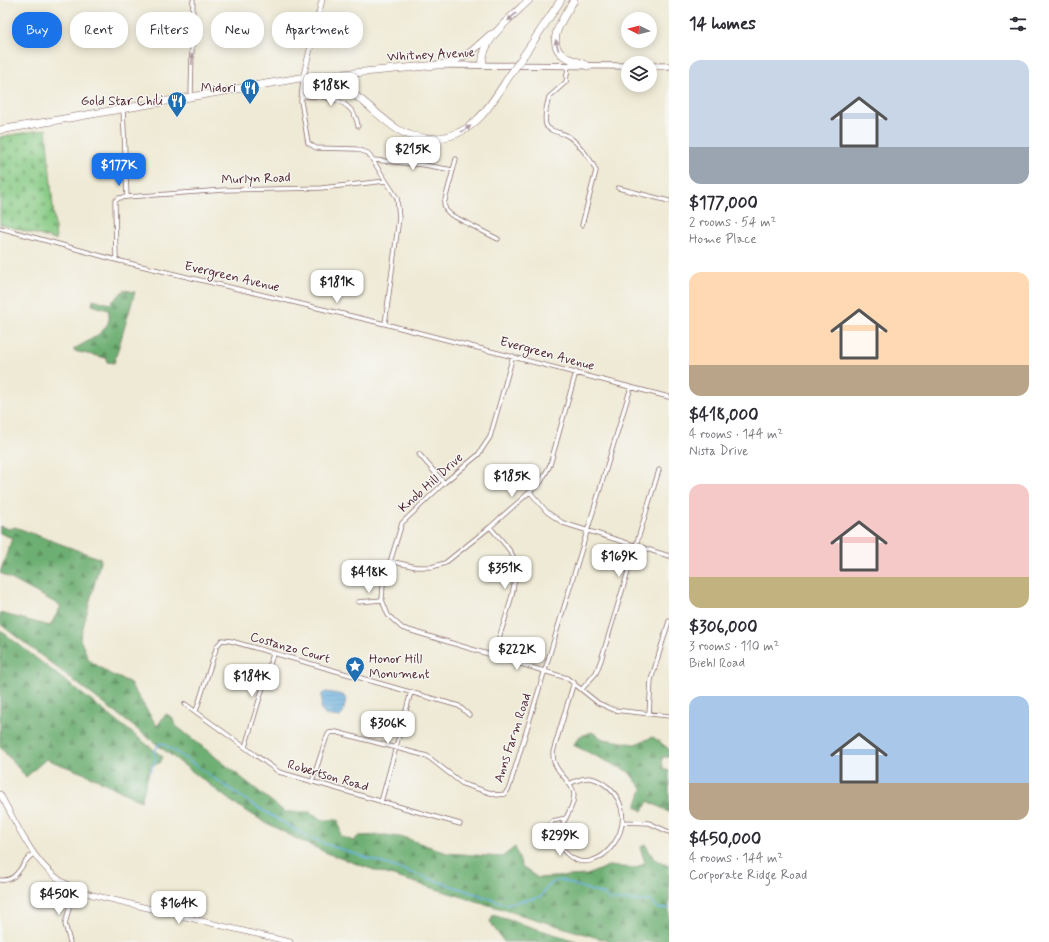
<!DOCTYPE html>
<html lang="en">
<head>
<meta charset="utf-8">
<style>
  :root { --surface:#fff; --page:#f2f2f3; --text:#2b2b33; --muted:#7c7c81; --accent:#1a73e8 }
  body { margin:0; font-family:Mynerve,sans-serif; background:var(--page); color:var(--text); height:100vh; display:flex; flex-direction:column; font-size:15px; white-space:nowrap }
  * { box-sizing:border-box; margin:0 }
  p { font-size:13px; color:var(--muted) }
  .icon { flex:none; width:22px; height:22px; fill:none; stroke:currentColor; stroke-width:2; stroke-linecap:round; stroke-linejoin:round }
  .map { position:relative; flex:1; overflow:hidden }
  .details { display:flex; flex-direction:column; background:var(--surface); width:380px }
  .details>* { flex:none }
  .hud { position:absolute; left:12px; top:12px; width:380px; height:36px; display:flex; gap:8px }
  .needle { width:26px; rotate:276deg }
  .fabs { position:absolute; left:621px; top:12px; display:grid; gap:8px }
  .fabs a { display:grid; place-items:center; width:36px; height:36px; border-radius:50%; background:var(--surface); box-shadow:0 2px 10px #0003; font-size:20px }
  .price { position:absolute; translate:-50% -34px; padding:0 9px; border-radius:8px; background:#fff; color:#222; font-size:13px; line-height:26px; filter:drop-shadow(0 1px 2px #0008) }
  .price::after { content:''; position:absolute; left:50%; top:24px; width:12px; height:9px; margin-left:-6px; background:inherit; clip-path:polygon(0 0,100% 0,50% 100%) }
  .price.current { background:var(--accent); color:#fff }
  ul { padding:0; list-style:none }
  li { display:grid; align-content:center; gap:8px; height:212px; padding:0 20px }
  li span { display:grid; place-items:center; height:124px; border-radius:12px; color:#555 }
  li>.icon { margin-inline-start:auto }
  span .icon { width:72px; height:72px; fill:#fffc; stroke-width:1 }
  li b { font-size:17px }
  h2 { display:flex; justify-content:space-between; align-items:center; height:48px; padding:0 20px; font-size:17px }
  .tag { padding:0 14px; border-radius:16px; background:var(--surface); box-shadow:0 2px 10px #0003; font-size:14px; line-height:36px }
  .tag.current { background:var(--accent); color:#fff }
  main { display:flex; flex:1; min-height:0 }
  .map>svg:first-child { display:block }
</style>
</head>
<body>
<main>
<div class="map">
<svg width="669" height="942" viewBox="0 0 669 942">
  <defs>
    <pattern id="forest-firs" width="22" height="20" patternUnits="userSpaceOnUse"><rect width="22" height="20" fill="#6daf72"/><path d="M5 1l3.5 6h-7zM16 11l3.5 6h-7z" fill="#5c8e5e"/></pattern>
    <pattern id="cemetery-stones" width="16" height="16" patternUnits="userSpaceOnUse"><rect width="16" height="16" fill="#87cb84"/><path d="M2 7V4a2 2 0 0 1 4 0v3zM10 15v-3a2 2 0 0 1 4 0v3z" fill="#76ae72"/></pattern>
    <pattern id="water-rules" width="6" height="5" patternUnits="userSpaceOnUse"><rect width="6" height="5" fill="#67b0df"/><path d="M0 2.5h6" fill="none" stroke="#578fb5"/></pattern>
  </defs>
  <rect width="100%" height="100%" fill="#f6f6f2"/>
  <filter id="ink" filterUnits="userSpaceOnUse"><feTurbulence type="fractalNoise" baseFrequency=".025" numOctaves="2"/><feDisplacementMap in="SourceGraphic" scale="8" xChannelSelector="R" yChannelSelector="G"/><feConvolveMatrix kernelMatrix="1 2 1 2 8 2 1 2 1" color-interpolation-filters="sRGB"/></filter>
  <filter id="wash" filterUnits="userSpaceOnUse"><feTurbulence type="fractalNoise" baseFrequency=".012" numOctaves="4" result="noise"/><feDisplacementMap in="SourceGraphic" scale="16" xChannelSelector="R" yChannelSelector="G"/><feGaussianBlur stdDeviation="0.9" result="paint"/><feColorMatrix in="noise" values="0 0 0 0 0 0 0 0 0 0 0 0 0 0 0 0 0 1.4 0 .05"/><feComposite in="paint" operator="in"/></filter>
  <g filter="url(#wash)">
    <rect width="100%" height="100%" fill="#efead5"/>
    <path fill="url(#forest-firs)" stroke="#5c674e" d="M124,290l11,2 -21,71 -7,-1 -1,-4 -32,-7v-2c15,-9 41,-19 34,-39l-16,-5 1,-6 17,5z
      M0,526l9,3 6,-2 86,32 -21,80 9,21 21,14 19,8 28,44 9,-12 6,3 3,8 110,87h25l13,8h15l3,16 12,5 6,-5 27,-1 20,3 41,15 55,4 13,-10 7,20 16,11 49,-3 21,-9 28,2 9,-6 -5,-14 5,-4 9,15 15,6v77h-58l-231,-70 -46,-16 -33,-15 -40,-21 -29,-18 -232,-178v-11l50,13 11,-20 -61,-33 12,-35 -12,-5z
      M0,630l163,127 -3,6 -9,2 -10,36 -53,-26 -42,-16 -20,18 -26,-30z
      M592,732l11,7 32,5 18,-7 16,12v8h-7l1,11 6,3v41l-21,-11 -5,10 -7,-4 6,-18 -13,-17 -56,-27 7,-9z
      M493,915l86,27h-75l-14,-20z"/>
    <path fill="url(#cemetery-stones)" stroke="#687558" d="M46,129l10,111 -56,-16v-87z"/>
    <path fill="url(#water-rules)" stroke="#586885" d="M326,692l17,3 3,4 -3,14 -3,4 -15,-2 -4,-6 1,-15z"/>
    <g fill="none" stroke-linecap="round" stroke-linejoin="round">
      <path stroke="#67b0df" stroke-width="1.5" d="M151,771l5,-13 -2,-6 6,-9 4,1 88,60 49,29 24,11 181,60 35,-7c5,-9 9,-15 19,-17l45,15 4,5 42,1 8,8 10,-1"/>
    </g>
  </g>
  <g filter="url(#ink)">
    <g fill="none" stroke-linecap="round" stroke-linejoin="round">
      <g stroke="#846666" stroke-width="5">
        <path id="street" d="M568,66l-2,16 -17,15c-2,7 -5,21 -3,28 3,7 14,7 20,10 10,5 26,25 30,36l-14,54
          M303,78l-2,23 7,42 8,5 40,1 12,4 29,45 2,20 -14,106
          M191,96l2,-96
          M301,97c23,-3 53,2 57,29
          M456,159l-12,45 2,6 5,5 47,24
          M374,160l50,5 29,5
          M618,188l51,13
          M127,197l97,-7 97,-2 65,-7
          M0,228l116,32 269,64 284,73
          M116,260l-1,-59 4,-3 8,-1 -4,-88
          M513,356l-23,81 -12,18 -34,28 -42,40 -19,62 -1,15 6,15 14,13 165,50 31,25 16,7 55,6
          M419,454l25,29
          M530,492l17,20 16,11 106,33
          M490,527c7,9 18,19 23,29 9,24 -12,74 -20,99
          M390,561l26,6h16l13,-4 45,-36 51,-45 9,-17 26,-93
          M358,602l24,-2
          M582,689l14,-16 5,-13 58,-190
          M185,704l94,68 181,52
          M196,711l21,-65 5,-6 9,1 228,65 10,9
          M649,714l2,-34 18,-59
          M245,747l28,-93
          M312,782l14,-43 3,-6 7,-1 91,24 36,28 34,11 8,-1 4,-6 122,-401
          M569,784c16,-8 24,-9 39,3 40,35 -12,96 -41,67 -2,-2 -5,-4 -6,-7 -8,-20 13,-33 13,-52 0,-11 -15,-20 -19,-31 -2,-3 -2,-8 -2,-12l21,-70
          M381,802l30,-110
          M623,822l26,1 20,9
          M559,836l-5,-1 -4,-9 2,-5 14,-3
          M0,880c19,2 20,-17 33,-26
          M70,942l-5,-18 9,-35"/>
      </g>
      <g stroke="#846666" stroke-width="6">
        <path id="secondary" d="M303,78l19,-78
          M0,794c25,44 39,87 93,101l197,47"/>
      </g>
      <g stroke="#846666" stroke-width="7">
        <path id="primary" d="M447,65l181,1
          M650,66h19"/>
      </g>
      <g stroke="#846666" stroke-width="8">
        <path id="highway" d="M574,0c-8,14 -31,42 -10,56 7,5 16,5 23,10
          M524,55l37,-55
          M483,65c-4,-24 31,-50 46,-65
          M322,76c11,8 24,12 34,20 14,10 26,23 41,33 11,7 25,10 38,9 39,-1 56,-34 75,-63
          M0,130l300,-52 148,-14 23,-12 19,-17 5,-2"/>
      </g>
      <use href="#street" stroke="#fff" stroke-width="3.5"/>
      <use href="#secondary" stroke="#fff" stroke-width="5"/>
      <use href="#primary" stroke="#fff" stroke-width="5.5"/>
      <use href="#highway" stroke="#fff" stroke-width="7"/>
      <g stroke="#846666" stroke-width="8" stroke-linecap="butt">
        <path id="highway-bridge" d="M510,75l14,-20"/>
      </g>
      <use href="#highway-bridge" stroke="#fff" stroke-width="7"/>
    </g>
    <defs><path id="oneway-solid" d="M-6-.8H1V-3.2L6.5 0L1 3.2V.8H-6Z"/></defs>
    <g fill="#ae9aa0">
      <use href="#oneway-solid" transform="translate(512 17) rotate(136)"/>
      <use href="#oneway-solid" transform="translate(557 45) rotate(-105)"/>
      <use href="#oneway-solid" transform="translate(192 59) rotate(-87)"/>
      <use href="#oneway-solid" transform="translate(466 129) rotate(-32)"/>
    </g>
  </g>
  <defs>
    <g id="restaurant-pin" transform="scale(1)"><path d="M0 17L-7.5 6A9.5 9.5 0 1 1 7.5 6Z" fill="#1f6fb2" stroke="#f6f6f2"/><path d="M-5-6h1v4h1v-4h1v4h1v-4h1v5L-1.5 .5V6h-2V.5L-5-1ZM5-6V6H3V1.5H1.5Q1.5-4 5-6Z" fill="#fff"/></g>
    <g id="sight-pin" transform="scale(1)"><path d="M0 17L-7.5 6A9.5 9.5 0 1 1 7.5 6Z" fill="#1f6fb2" stroke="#f6f6f2"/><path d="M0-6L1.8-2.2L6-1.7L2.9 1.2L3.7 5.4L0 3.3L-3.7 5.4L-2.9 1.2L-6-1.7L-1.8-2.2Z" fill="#fff"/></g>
  </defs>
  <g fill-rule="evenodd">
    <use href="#restaurant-pin" x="250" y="88"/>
    <use href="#restaurant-pin" x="177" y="101"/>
    <use href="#sight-pin" x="355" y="666"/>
  </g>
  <g text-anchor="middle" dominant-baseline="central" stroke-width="3" stroke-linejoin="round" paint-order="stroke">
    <g font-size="13" fill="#4a1f2b" stroke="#f6f6f2">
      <text transform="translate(431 55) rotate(-3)">Whitney Avenue</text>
      <text transform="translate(256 179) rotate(-2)">Murlyn Road</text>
      <text transform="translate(232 277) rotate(13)">Evergreen Avenue</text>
      <text transform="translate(547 354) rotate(15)">Evergreen Avenue</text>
      <text transform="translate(431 483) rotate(-42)">Knob Hill Drive</text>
      <text transform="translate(290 648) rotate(16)">Costanzo Court</text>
      <text transform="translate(513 738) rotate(-72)">Anns Farm Road</text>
      <text transform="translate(328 776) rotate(16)">Robertson Road</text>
    </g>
    <g font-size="13" fill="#4a1f2b" stroke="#f6f6f2" text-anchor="end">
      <text x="236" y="88">Midori</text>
      <text x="163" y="101">Gold Star Chili</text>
      <text x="369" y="659" text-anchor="start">Honor Hill<tspan x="369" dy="15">Monument</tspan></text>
    </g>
  </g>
</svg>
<div class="fabs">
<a><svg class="needle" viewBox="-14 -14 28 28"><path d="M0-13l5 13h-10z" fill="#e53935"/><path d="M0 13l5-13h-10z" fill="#7c7c81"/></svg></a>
<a><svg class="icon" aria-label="layers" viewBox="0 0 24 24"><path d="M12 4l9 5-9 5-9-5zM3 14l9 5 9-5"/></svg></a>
</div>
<b class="price" style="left:331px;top:107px">$188K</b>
<b class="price" style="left:413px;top:171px">$215K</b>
<b class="price current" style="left:119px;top:187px">$177K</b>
<b class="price" style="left:337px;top:304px">$181K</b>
<b class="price" style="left:512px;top:498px">$185K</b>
<b class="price" style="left:619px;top:578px">$169K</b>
<b class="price" style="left:505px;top:590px">$351K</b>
<b class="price" style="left:369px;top:594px">$418K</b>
<b class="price" style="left:517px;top:671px">$222K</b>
<b class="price" style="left:252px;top:698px">$184K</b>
<b class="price" style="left:388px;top:745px">$306K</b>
<b class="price" style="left:560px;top:857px">$299K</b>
<b class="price" style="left:59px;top:916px">$450K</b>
<b class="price" style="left:179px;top:925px">$164K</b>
<div class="hud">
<a class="tag current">Buy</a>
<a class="tag">Rent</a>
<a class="tag">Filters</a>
<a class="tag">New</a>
<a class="tag">Apartment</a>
</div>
</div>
<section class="details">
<h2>14 homes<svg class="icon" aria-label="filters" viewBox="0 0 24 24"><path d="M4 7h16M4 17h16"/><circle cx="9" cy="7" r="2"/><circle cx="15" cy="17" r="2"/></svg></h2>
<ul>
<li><span style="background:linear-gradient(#c9d6e8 70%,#9aa5b1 0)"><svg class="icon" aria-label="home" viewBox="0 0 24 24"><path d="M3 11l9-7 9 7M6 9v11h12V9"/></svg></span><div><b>$177,000</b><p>2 rooms · 54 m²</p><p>Home Place</p></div></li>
<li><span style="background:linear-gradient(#ffd9b3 75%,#b9a48a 0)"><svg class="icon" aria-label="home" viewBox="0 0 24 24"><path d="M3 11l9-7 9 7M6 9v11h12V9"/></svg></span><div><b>$418,000</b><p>4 rooms · 144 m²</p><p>Nista Drive</p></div></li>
<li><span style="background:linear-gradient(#f6c9c9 75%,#c2b280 0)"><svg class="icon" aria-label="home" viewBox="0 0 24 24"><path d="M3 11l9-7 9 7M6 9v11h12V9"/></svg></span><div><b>$306,000</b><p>3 rooms · 110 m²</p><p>Biehl Road</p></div></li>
<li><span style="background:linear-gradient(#a9c7e8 70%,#b9a48a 0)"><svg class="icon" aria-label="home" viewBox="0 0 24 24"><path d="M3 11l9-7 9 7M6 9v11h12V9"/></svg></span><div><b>$450,000</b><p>4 rooms · 144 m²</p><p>Corporate Ridge Road</p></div></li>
</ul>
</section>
</main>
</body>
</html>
